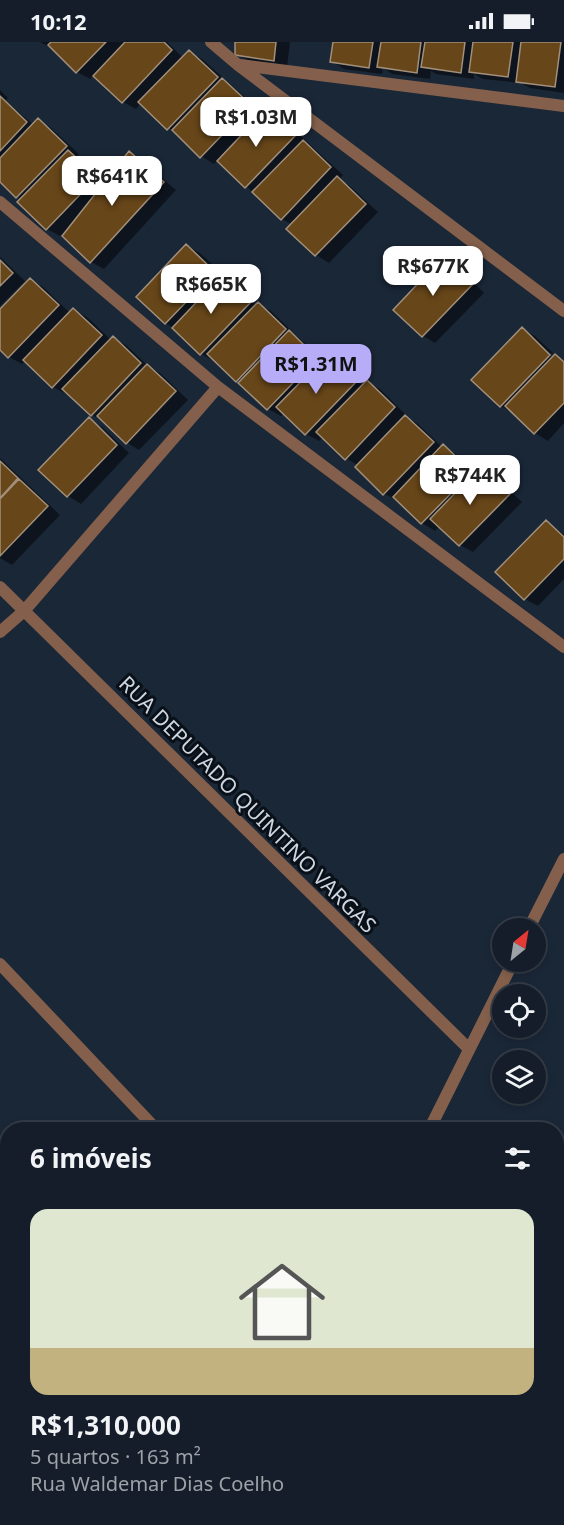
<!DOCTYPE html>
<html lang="pt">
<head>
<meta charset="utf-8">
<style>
  :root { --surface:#141d29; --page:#212a35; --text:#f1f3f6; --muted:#9da2a8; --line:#333b46; --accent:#b6acf8 }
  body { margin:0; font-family:"Noto Sans",sans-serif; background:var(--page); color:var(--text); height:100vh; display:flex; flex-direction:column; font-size:22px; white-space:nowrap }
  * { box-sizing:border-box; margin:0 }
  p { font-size:20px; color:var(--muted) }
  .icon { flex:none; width:33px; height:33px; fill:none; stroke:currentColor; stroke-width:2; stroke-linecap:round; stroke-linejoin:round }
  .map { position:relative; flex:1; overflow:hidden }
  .panel { position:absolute; left:0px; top:1080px; width:564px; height:404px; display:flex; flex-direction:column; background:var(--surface); border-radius:24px 24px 0 0; box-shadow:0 3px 9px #0003,0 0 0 2px var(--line) }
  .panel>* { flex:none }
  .needle { width:39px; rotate:30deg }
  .tools { position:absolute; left:492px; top:876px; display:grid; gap:12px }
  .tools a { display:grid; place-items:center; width:54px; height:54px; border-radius:50%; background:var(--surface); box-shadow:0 3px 9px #0003,0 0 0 2px var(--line); font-size:30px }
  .price { position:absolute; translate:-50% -51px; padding:0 14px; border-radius:12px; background:#fff; color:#222; font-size:20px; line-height:39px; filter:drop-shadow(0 2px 3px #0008) }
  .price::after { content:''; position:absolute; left:50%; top:36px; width:18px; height:14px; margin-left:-9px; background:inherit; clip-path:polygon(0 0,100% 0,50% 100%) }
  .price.on { background:var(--accent); color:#111 }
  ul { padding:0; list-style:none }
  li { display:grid; align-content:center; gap:12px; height:318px; padding:0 30px }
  li span { display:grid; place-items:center; height:186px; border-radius:18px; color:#555 }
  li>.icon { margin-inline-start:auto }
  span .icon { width:108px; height:108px; fill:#fffc; stroke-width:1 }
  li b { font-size:26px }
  h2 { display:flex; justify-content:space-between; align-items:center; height:72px; padding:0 30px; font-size:26px }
  .status { display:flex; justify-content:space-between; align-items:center; height:42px; padding:0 30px; background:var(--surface); direction:ltr }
  .status svg { height:16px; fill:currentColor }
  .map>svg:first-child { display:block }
</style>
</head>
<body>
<div class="status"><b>10:12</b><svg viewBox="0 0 49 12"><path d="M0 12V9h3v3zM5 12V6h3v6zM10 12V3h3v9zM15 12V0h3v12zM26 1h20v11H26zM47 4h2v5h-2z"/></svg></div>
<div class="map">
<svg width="564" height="1483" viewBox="0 0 564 1483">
  <rect width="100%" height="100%" fill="#1a2737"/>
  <path fill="#0007" d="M40,0h127l16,16 6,-6 13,7 62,55 3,-4 13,7 63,58 -4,5 11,6 28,26 -49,51 -13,-8 -28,-26 5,-4 -11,-6 -64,-59 -4,4 -13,-8 -60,-53 -5,6 -13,-7 -29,-27 -4,4 -13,-7 -28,-27 -1,1z
    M237,0h53l-3,25 -38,-6 -13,-7z
    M334,0h230v51l-34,-5 -9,-5 -38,-4 -9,-5v5l-38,-5 -5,-3 -1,8 -38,-5 -9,-6 -1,6 -38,-5 -13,-8z
    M0,48l8,8 -3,3 29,24 4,-5 13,8 28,26 -2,2 29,27 23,-30 13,8 34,29 -72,79 -13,-7 -29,-28 -2,2 -13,-7 -25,-29 -22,-20z
    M187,204l13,7 56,52 2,-1 13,7 52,50 4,-4 13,7 23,22 4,-4 13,7 27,27 -1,1 12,7 24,23 14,7 21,19 4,-5 13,8 28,26 -49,50 -13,-7 -20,-19 -5,5 -13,-8 -24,-23 -14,-6 -27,-27 2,-1 -13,-8 -23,-21 -4,4 -13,-7 -22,-21 -3,3 -13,-7 -53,-49 -1,1 -13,-7 -29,-27 -6,-4z
    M0,215l25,24 -25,25z
    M444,217l13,7 27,27 -49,50 -12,-7z
    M30,238l13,7 27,26 4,-3 13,7 24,23 2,-2 13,7 21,20 13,8 28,27 -49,50 -13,-8 -21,-20 -13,-7 -24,-23 -2,2 -13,-7 -28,-26 -3,3 -13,-7 -9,-9v-37z
    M522,287l13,7 20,19 -11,-5 -1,2 11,6 2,-2 8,5v62l-16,18 -13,-8 -20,-19 -14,-8z
    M89,377l13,8 27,26 -48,51 -13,-8z
    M0,416l60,57 -48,50 -12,-7z
    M546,480l18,12v45l-26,27 -13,-7z"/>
  <path fill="#674619" stroke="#a2907c" stroke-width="1.5" d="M51,0h55l-30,31 -28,-28z
    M125,0h39l8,8 -50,53 -29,-27z
    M235,0h41l-2,19 -39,-6z
    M333,0h40l-4,26 -39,-6z
    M381,0h40l-4,31 -40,-6z
    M425,0h40l-4,31 -40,-6z
    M473,0h40l-5,35 -39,-5z
    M521,0h40l-6,45 -39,-5z
    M189,8l29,27 -51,53 -29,-28z
    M222,36l29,27 -51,53 -28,-28z
    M0,54l27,26 -27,29z
    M267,66l28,28 -50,52 -28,-27z
    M38,76l29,28 -51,52 -16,-16v-24z
    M303,98l28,27 -50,53 -29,-28z
    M68,108l29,27 -51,53 -29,-28z
    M129,109l35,31 -74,81 -28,-27z
    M337,134l29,28 -51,52 -29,-27z
    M186,202l29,28 -50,52 -29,-27z
    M443,215l29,28 -50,52 -29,-27z
    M0,218l13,13 -13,13z
    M222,233l28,28 -50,52 -28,-27z
    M30,236l29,27 -51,53 -8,-8v-41z
    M258,260l28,27 -50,53 -29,-28z
    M73,266l29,27 -50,53 -29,-28z
    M522,285l28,28 -50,52 -29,-27z
    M289,288l28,28 -50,52 -29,-27z
    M113,294l28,27 -50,53 -29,-27z
    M555,312l9,8v41l-30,31 -29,-28z
    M327,313l29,27 -51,53 -29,-28z
    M147,322l29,27 -50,53 -29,-28z
    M367,338l28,27 -50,53 -29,-28z
    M405,373l29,27 -51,53 -28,-28z
    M89,375l28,28 -50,52 -29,-27z
    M443,402l29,28 -51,52 -28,-27z
    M0,419l18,17 -18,20z
    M481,424l29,28 -51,52 -29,-27z
    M19,437l29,27 -48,50v-57z
    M546,478l18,17v22l-40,41 -29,-28z"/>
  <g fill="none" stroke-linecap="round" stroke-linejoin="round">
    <path stroke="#84604c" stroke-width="12" d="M211,0l27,23 326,246
      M240,23l324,41
      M0,160l218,185 346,260
      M0,545l469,462
      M0,590l24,-21 194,-224
      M529,886l35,-69
      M0,922l157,166
      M429,1088l84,-168
      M0,1323l8,10
      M120,1476l6,7
      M229,1483l4,-7"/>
  </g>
  <g text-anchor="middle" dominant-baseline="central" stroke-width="6" stroke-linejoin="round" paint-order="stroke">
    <g font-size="21" fill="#cdd6e1" stroke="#0a1017">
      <text transform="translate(248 762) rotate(45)">RUA DEPUTADO QUINTINO VARGAS</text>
    </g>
  </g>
</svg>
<div class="tools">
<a><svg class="needle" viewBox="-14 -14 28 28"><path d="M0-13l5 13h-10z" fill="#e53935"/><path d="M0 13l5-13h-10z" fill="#9da2a8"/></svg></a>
<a><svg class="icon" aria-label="locate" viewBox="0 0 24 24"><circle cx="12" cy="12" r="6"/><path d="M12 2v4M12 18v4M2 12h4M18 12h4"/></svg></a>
<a><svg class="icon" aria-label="layers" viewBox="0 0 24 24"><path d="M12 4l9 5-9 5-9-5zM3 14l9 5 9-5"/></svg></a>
</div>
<b class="price" style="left:256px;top:106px">R$1.03M</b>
<b class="price" style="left:112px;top:165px">R$641K</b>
<b class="price" style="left:433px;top:255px">R$677K</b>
<b class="price" style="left:211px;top:273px">R$665K</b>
<b class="price on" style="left:316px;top:353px">R$1.31M</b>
<b class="price" style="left:470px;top:464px">R$744K</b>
<section class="panel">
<h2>6 imóveis<svg class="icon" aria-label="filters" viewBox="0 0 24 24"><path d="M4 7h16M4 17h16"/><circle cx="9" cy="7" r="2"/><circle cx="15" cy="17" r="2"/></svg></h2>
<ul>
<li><span style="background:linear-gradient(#dfe7d0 75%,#c2b280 0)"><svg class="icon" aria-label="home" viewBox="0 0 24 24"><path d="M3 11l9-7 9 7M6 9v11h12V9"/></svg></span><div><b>R$1,310,000</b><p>5 quartos · 163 m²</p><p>Rua Waldemar Dias Coelho</p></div></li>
</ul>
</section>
</div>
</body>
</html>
